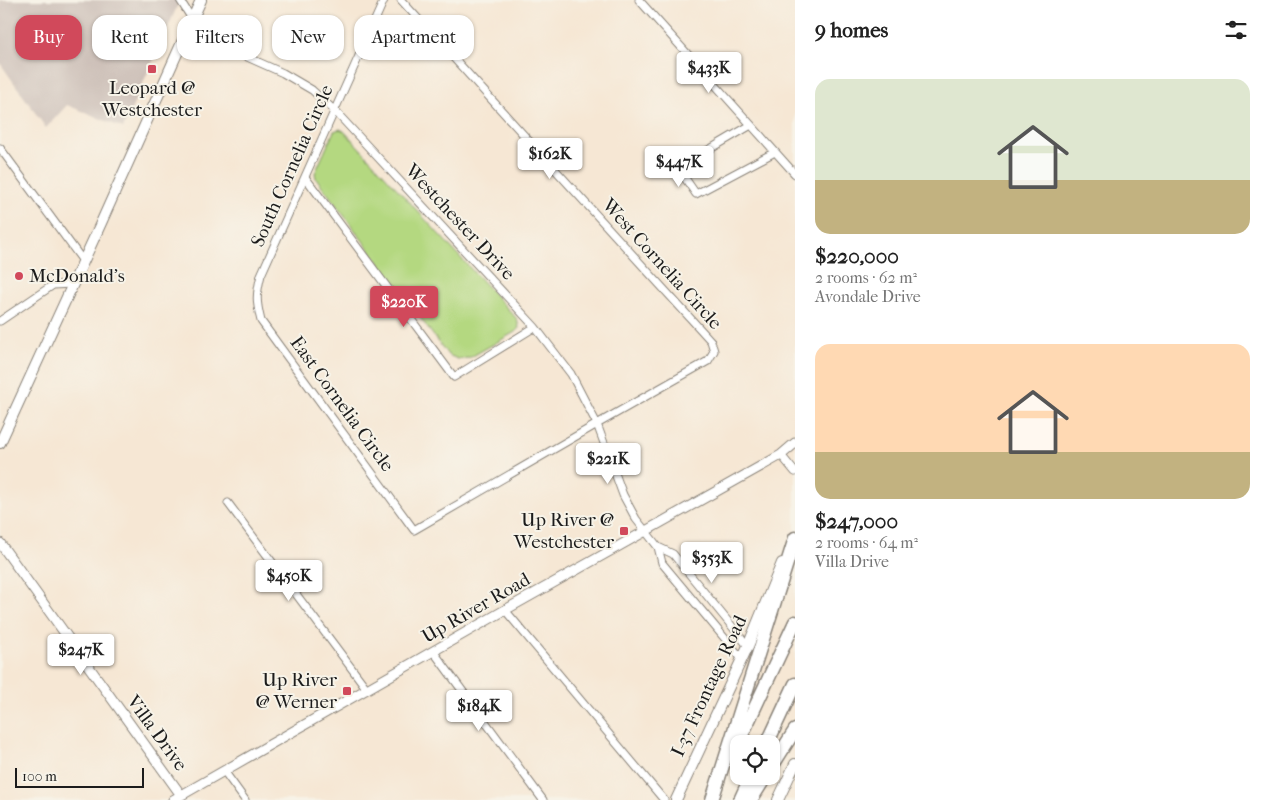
<!DOCTYPE html>
<html lang="en">
<head>
<meta charset="utf-8">
<style>
  :root { --surface:#fff; --page:#f2f2f2; --text:#222; --muted:#767676; --accent:#d1495b }
  body { margin:0; font-family:"IM FELL French Canon",serif; background:var(--page); color:var(--text); height:100vh; display:flex; flex-direction:column; font-size:19px; white-space:nowrap }
  * { box-sizing:border-box; margin:0 }
  p { font-size:16px; color:var(--muted) }
  .icon { flex:none; width:28px; height:28px; fill:none; stroke:currentColor; stroke-width:2; stroke-linecap:round; stroke-linejoin:round }
  .map { position:relative; flex:1; overflow:hidden }
  .sheet { display:flex; flex-direction:column; background:var(--surface); width:475px }
  .sheet>* { flex:none }
  .banner { position:absolute; left:15px; top:15px; width:475px; height:45px; display:flex; gap:10px }
  .tools { position:absolute; left:730px; top:735px; display:grid; gap:10px }
  .tools a { display:grid; place-items:center; width:50px; height:50px; border-radius:10px; background:var(--surface); box-shadow:0 1px 4px #0004; font-size:25px }
  .scale { position:absolute; left:15px; bottom:12px; width:129px; box-sizing:border-box; padding-left:5px; border:2px solid #1c1c1c; border-top:0; font-size:14px; line-height:18px; white-space:nowrap; color:#1c1c1c; -webkit-text-stroke:4px #f7f3e8; paint-order:stroke }
  .price { position:absolute; translate:-50% -42px; padding:0 11px; border-radius:5px; background:#fff; color:#222; font-size:16px; line-height:32px; filter:drop-shadow(0 1px 2px #0008) }
  .price::after { content:''; position:absolute; left:50%; top:30px; width:15px; height:11px; margin-left:-8px; background:inherit; clip-path:polygon(0 0,100% 0,50% 100%) }
  .price.current { background:var(--accent); color:#fff }
  ul { padding:0; list-style:none }
  li { display:grid; align-content:center; gap:10px; height:265px; padding:0 20px }
  li span { display:grid; place-items:center; height:155px; border-radius:15px; color:#555 }
  li>.icon { margin-inline-start:auto }
  span .icon { width:90px; height:90px; fill:#fffc; stroke-width:1 }
  li b { font-size:21px }
  h2 { display:flex; justify-content:space-between; align-items:center; height:60px; padding:0 20px; font-size:21px }
  .chip { padding:0 18px; border-radius:15px; background:var(--surface); box-shadow:0 1px 4px #0004; font-size:18px; line-height:45px }
  .chip.current { background:var(--accent); color:#fff }
  main { display:flex; flex:1; min-height:0 }
  .map>svg:first-child { display:block }
</style>
</head>
<body>
<main>
<div class="map">
<svg width="795" height="800" viewBox="0 0 795 800">
  <rect width="100%" height="100%" fill="#f7f3e8"/>
  <filter id="ink" filterUnits="userSpaceOnUse"><feTurbulence type="fractalNoise" baseFrequency=".02" numOctaves="2"/><feDisplacementMap in="SourceGraphic" scale="10" xChannelSelector="R" yChannelSelector="G"/><feConvolveMatrix kernelMatrix="1 2 1 2 8 2 1 2 1" color-interpolation-filters="sRGB"/></filter>
  <filter id="wash" filterUnits="userSpaceOnUse"><feTurbulence type="fractalNoise" baseFrequency=".0096" numOctaves="4" result="noise"/><feDisplacementMap in="SourceGraphic" scale="20" xChannelSelector="R" yChannelSelector="G"/><feGaussianBlur stdDeviation="1.12" result="paint"/><feColorMatrix in="noise" values="0 0 0 0 0 0 0 0 0 0 0 0 0 0 0 0 0 1.4 0 .05"/><feComposite in="paint" operator="in"/></filter>
  <g filter="url(#wash)">
    <rect width="100%" height="100%" fill="#f6e7d4"/>
    <path fill="#cec1b9" d="M0,0h180l-57,128 -56,-23 -21,23 -46,-65z"/>
    <path fill="#b4d880" stroke="#687a4e" d="M340,129l4,2 173,188 2,9 -4,4 -46,26 -11,1 -10,-4 -132,-177 -1,-5 19,-42z"/>
  </g>
  <g filter="url(#ink)">
    <g fill="none" stroke-linecap="round" stroke-linejoin="round">
      <g stroke="#898278" stroke-width="9">
        <path id="minor" d="M180,0l12,19 15,20 76,34 29,17 23,21 200,216 36,47 26,50 26,71 13,24 22,28 4,16 80,96
          M384,0l-123,275c-5,20 -5,26 0,46l153,209 183,-106 111,-63 6,-10 -3,-10 -310,-341
          M639,0l156,174
          M751,125l-73,43 18,26 79,-42
          M0,148l83,113
          M305,177l149,200 81,-50
          M0,321l53,-36 19,-1
          M781,455l14,17
          M228,503l139,186
          M658,547l15,7 75,92
          M505,610l159,190
          M433,651l110,149
          M224,771l21,29"/>
      </g>
      <g stroke="#898278" stroke-width="11">
        <path id="tertiary" d="M0,543l181,252
          M173,800l332,-190 276,-155 14,-12"/>
      </g>
      <g stroke="#898278" stroke-width="12">
        <path id="secondary" d="M0,443l101,-220 100,-223
          M676,800l72,-154 34,-83
          M778,800l17,-36"/>
      </g>
      <g stroke="#898278" stroke-width="15">
        <path id="motorway" d="M767,744l28,-60
          M734,752l61,-130
          M771,768l24,-38
          M712,800l83,-262
          M740,800l11,-24
          M751,800l15,-24"/>
      </g>
      <use href="#minor" stroke="#fff" stroke-width="7"/>
      <use href="#tertiary" stroke="#fff" stroke-width="9"/>
      <use href="#secondary" stroke="#fff" stroke-width="10"/>
      <use href="#motorway" stroke="#fff" stroke-width="12"/>
    </g>
  </g>
  <g fill="#d1495b" stroke="#f7f3e8" stroke-width="2">
    <rect x="147" y="64" width="10" height="10" rx="2.5"/>
    <circle cx="19" cy="276" r="5"/>
    <rect x="619" y="526" width="10" height="10" rx="2.5"/>
    <rect x="342" y="686" width="10" height="10" rx="2.5"/>
  </g>
  <g text-anchor="middle" dominant-baseline="central" stroke-width="4" stroke-linejoin="round" paint-order="stroke">
    <g font-size="19" fill="#1c1c1c" stroke="#f7f3e8" text-anchor="end">
      <text x="152" y="88" text-anchor="middle">Leopard @<tspan x="152" dy="22">Westchester</tspan></text>
      <text x="29" y="276" text-anchor="start">McDonald's</text>
      <text x="614" y="520">Up River @<tspan x="614" dy="22">Westchester</tspan></text>
      <text x="337" y="680">Up River<tspan x="337" dy="22">@ Werner</tspan></text>
    </g>
    <g font-size="19" fill="#1c1c1c" stroke="#f7f3e8">
      <text transform="translate(292 166) rotate(-66)">South Cornelia Circle</text>
      <text transform="translate(460 222) rotate(47)">Westchester Drive</text>
      <text transform="translate(662 264) rotate(48)">West Cornelia Circle</text>
      <text transform="translate(342 404) rotate(54)">East Cornelia Circle</text>
      <text transform="translate(476 608) rotate(-30)">Up River Road</text>
      <text transform="translate(709 686) rotate(-65)">I-37 Frontage Road</text>
      <text transform="translate(157 733) rotate(54)">Villa Drive</text>
    </g>
  </g>
</svg>
<div class="tools">
<a><svg class="icon" aria-label="locate" viewBox="0 0 24 24"><circle cx="12" cy="12" r="6"/><path d="M12 2v4M12 18v4M2 12h4M18 12h4"/></svg></a>
</div>
<div class="scale">100 m</div>
<b class="price" style="left:709px;top:94px">$433K</b>
<b class="price" style="left:550px;top:180px">$162K</b>
<b class="price" style="left:679px;top:188px">$447K</b>
<b class="price current" style="left:404px;top:328px">$220K</b>
<b class="price" style="left:608px;top:485px">$221K</b>
<b class="price" style="left:712px;top:584px">$353K</b>
<b class="price" style="left:289px;top:602px">$450K</b>
<b class="price" style="left:81px;top:676px">$247K</b>
<b class="price" style="left:479px;top:732px">$184K</b>
<div class="banner">
<a class="chip current">Buy</a>
<a class="chip">Rent</a>
<a class="chip">Filters</a>
<a class="chip">New</a>
<a class="chip">Apartment</a>
</div>
</div>
<section class="sheet">
<h2>9 homes<svg class="icon" aria-label="filters" viewBox="0 0 24 24"><path d="M4 7h16M4 17h16"/><circle cx="9" cy="7" r="2"/><circle cx="15" cy="17" r="2"/></svg></h2>
<ul>
<li><span style="background:linear-gradient(#dfe7d0 65%,#c2b280 0)"><svg class="icon" aria-label="home" viewBox="0 0 24 24"><path d="M3 11l9-7 9 7M6 9v11h12V9"/></svg></span><div><b>$220,000</b><p>2 rooms · 62 m²</p><p>Avondale Drive</p></div></li>
<li><span style="background:linear-gradient(#ffd9b3 70%,#c2b280 0)"><svg class="icon" aria-label="home" viewBox="0 0 24 24"><path d="M3 11l9-7 9 7M6 9v11h12V9"/></svg></span><div><b>$247,000</b><p>2 rooms · 64 m²</p><p>Villa Drive</p></div></li>
</ul>
</section>
</main>
</body>
</html>
